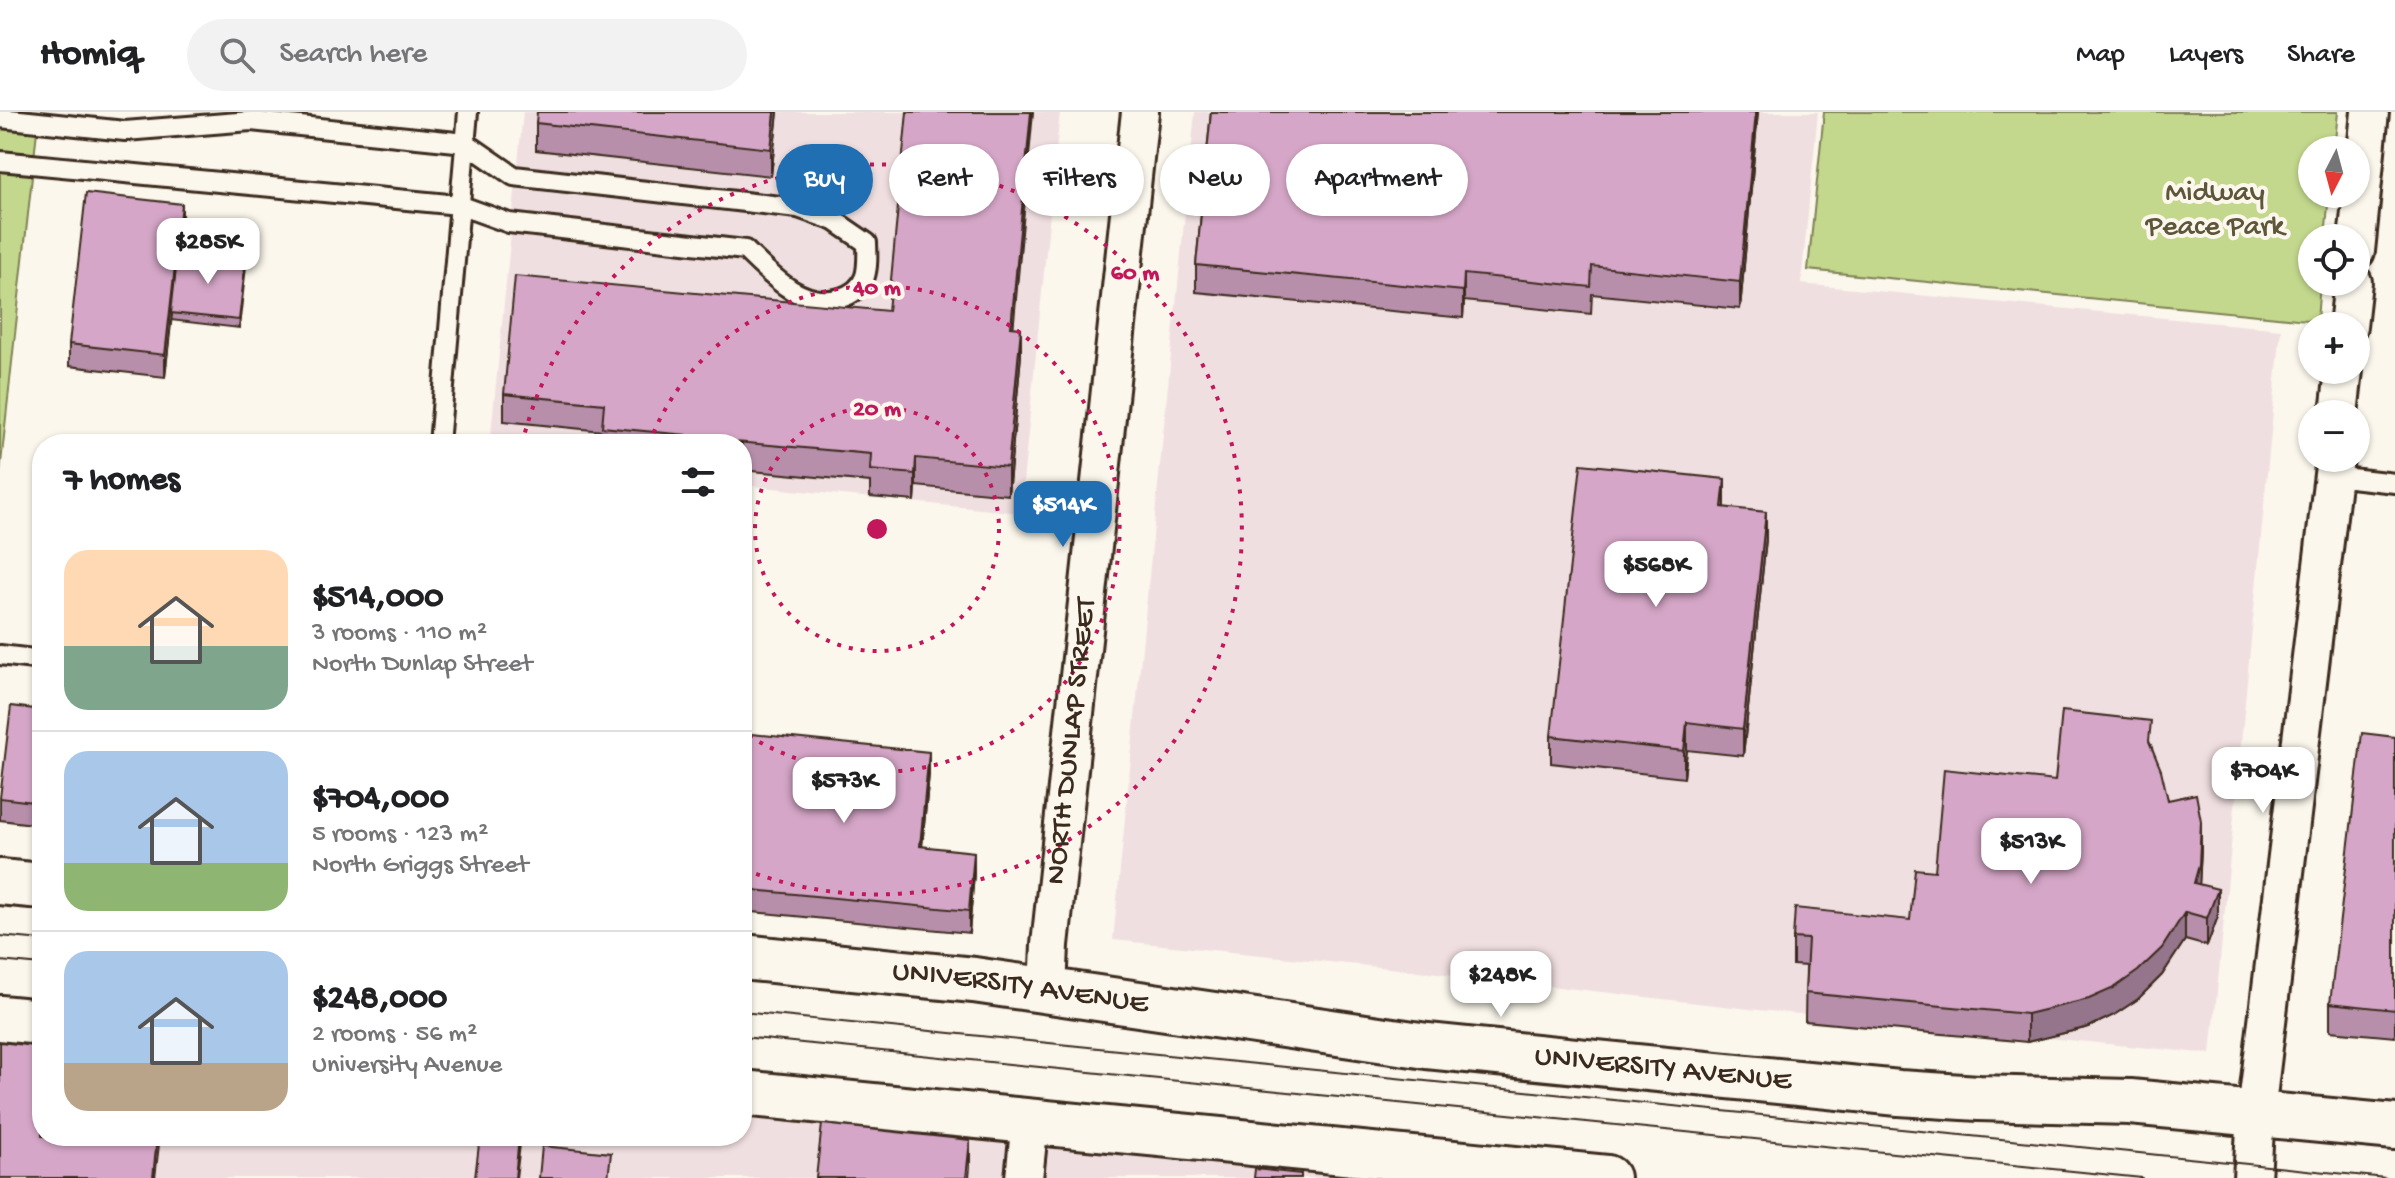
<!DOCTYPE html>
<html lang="en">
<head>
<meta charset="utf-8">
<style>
  :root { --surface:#fff; --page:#f2f2f2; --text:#202124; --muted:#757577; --line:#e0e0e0; --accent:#1f6fb2 }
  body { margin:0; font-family:"Gochi Hand",sans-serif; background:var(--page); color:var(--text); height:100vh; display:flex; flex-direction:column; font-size:30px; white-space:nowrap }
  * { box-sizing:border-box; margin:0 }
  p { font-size:26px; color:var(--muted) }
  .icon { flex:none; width:44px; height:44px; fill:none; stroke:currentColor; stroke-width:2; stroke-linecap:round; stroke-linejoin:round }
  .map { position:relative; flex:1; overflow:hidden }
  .details { position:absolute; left:32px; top:322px; width:720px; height:712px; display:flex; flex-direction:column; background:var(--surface); border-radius:32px; box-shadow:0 2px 6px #0004 }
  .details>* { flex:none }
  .guide { position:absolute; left:776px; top:32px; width:760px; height:72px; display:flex; gap:16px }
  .needle { width:52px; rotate:186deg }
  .tools { position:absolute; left:2298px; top:24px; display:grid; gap:16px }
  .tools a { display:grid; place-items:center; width:72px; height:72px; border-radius:50%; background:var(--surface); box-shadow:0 2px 6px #0004; font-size:40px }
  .price { position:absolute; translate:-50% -68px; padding:0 18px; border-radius:16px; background:#fff; color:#222; font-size:26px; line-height:52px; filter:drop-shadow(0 2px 4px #0008) }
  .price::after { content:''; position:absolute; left:50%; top:48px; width:24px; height:18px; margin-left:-12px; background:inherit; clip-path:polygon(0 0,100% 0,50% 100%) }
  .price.current { background:var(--accent); color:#fff }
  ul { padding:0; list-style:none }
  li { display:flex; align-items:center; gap:24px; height:200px; padding:0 32px }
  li+li { border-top:2px solid var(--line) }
  li span { display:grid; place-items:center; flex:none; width:224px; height:160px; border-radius:24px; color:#555 }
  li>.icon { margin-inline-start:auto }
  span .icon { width:96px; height:96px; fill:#fffc; stroke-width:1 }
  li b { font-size:34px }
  h2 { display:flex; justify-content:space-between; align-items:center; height:96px; padding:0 32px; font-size:34px }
  .tag { padding:0 28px; border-radius:36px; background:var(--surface); box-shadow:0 2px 6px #0004; font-size:28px; line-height:72px }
  .tag.current { background:var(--accent); color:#fff }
  header { display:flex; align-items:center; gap:48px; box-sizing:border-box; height:112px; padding:0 40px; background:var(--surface); border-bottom:2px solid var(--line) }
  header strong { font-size:38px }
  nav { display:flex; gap:44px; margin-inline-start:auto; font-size:28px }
  .search { width:560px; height:72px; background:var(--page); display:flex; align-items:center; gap:20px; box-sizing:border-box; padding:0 28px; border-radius:44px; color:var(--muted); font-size:30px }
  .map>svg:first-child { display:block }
</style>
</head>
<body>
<header>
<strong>Homiq</strong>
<div class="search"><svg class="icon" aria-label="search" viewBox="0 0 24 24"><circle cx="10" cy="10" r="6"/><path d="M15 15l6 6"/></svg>Search here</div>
<nav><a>Map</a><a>Layers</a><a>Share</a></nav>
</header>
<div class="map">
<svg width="2395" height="1066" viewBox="0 0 2395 1066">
  <rect width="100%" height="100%" fill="#fbf7ec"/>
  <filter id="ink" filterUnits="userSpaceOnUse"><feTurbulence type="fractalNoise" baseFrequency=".0125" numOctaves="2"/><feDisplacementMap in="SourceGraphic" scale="16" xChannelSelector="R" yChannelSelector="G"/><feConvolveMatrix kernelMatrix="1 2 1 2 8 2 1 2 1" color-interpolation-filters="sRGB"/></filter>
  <g filter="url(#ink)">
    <path fill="#f0dfe1" d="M523,0h537l-40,401 -278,-28v-41h-252z
      M1195,0h623l-17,172 480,45 -70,725 -462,-45 -312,-36 -324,-33z
      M0,927l42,4v93h700v-21l624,63h-1366z"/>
    <path fill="#c3d88d" stroke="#7f8156" stroke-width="2" d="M0,0h39l-39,361z
      M1824,0h514l-4,38h-22v44h17l-4,44h-13v44h8l-3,39 -509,-51z"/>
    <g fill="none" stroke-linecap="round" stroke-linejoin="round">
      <g stroke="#3b2a1e" stroke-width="24">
        <path id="lane" d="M0,6l125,13 126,-10 215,22 48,33 284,32 37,13 32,22c1,25 2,47 -27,55 -38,12 -70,-24 -95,-48l-236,-27 -50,-18 -459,-44
          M439,332l29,-332
          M2333,364l62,7
          M0,543l42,5"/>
      </g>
      <g stroke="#3b2a1e" stroke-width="42">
        <g id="street">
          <path d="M2356,139l14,-139"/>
          <path d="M2348,214l5,-44"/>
          <path d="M2339,302l5,-44"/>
          <path id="s1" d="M1048,878l2,-45 90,-833"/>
          <path d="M1024,1066l6,-57"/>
          <path d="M2252,1066l4,-65 79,-655"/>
        </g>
      </g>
      <g stroke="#3b2a1e" stroke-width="50">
        <g id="secondary">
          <path d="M0,770l42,4"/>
          <path id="s2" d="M742,845l232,23 453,66 472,47 80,5 151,4 265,25"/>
          <path d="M0,906l42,4"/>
          <path d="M742,981l865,85"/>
        </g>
      </g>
      <use href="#lane" stroke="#fbf7ec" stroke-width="18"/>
      <use href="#street" stroke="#fbf7ec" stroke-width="36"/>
      <use href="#secondary" stroke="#fbf7ec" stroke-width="44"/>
      <path stroke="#3b2a1e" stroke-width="2" d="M0,824l42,4
        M0,849l42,4
        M742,900l1644,166
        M742,925l1400,141"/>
    </g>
    <path fill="#b78fab" stroke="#3b2a1e" stroke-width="2" d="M778,0l-7,64 -235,-26v-27z
      M1211,0h547l-18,197 -148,-15 -1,20 -127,-13 -1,17 -267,-26v-27z
      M182,114l-3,25 67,15 -7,62 -68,-8 -6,57 -96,-11v-22z
      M1013,215l8,28 -13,140 -92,-9 -1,15 -45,-4v-15l-128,-12v-26h-140v-13l-98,-10v-27z
      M1725,395l41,32 -23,217 -56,-6 -3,28 -133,-15v-27z
      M42,598v115l-42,-5v-22z
      M742,621l187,41 -7,72 52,28 -5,59 -227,-22z
      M2395,625v300l-65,-6v-28z
      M2151,633l17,55 33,48 -2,36 19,32 -11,30 -22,-6 -23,35 -24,24 -24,16 -25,12 -62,15 -222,-21 1,-55 -13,-1v-27l117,-18 25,-49 120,-90z"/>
    <path fill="#95748b" stroke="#3b2a1e" stroke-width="2" d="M775,0h3l-7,64v-27z
      M1031,0h2l-22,242v-27z
      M1756,0h2l-18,197v-27z
      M182,92v22l-17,151v-22z
      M1464,162v27l-1,17v-27z
      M1021,216v27l-13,140v-28z
      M916,346v28l-1,15v-27z
      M1725,367v28h-3z
      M1766,400v27l-23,217v-27z
      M1687,610v28l-3,28v-27z
      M929,640v22l-9,94v-22z
      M2201,709v27l-2,44 -5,-9z
      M974,740v22l-5,59v-22z
      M2218,777v27l-11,30v-28z
      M2185,800v28l-23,35 -24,24 -24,16 -25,12 -62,15v-28z
      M157,1024h3l-5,42h-2z
      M519,1024h2l-5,42h-1z
      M970,1028v27l-1,11h-3z"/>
    <path fill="#d5a6c7" stroke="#3b2a1e" stroke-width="2" d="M537,0h238l-4,37 -235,-26z
      M907,0h124l-20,215 10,1 -13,139 -92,-9 -1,16 -45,-4 1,-16 -135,-12v2h-51l1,-9 -84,-8 2,-23 -100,-10 11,-118 373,35z
      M1211,0h545l-16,170 -148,-16 -1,21 -127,-13 -1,17 -267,-26z
      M86,81l96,11 -17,151 -96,-11z
      M178,139l68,8 -7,61 -68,-7z
      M1581,352l144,15 -3,28 44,5 -23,217 -56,-7 -3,29 -133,-15z
      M11,594l31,4v93l-42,-5z
      M2062,599l89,10 -2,20 12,29 7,30 28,-6 5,27 -2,44 -5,18 24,6 -11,29 -22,-6 -23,36 -24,23 -24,17 -25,11 -62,15 -222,-21 3,-54 -15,-1 2,-30 115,12 5,-51 20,2 9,-102 111,12z
      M742,621l187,19 -9,94 54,6 -5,59 -227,-22z
      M2362,621l33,4v273l-65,-7z
      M0,930l42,5v89h115l-4,42h-153z
      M822,1012l148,16 -4,38h-150z
      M480,1024h39l-4,42h-40z
      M542,1034l69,7 -3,25h-69z
      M1255,1057l46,5v4h-47z"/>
  </g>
  <g fill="none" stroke="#c2185b" stroke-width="4" stroke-dasharray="4 8">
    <circle cx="877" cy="417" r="122"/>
    <path d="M649 332A243 243 0 1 1 743 620"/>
    <path d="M522 332A365 365 0 1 1 743 757"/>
  </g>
  <g text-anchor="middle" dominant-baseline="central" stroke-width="8" stroke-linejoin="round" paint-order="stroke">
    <g font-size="30" fill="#5d563a" stroke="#fbf7ec">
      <text x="2215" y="82">Midway<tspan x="2215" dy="34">Peace Park</tspan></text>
    </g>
    <g font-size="30" fill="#3b2a1e" stroke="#fbf7ec">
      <text stroke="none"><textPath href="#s1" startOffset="250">NORTH DUNLAP STREET</textPath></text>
      <text stroke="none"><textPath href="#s2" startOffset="280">UNIVERSITY AVENUE</textPath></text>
      <text stroke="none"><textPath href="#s2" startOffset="928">UNIVERSITY AVENUE</textPath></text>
    </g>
  </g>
  <circle cx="877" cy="417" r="12" fill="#c2185b" stroke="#fbf7ec" stroke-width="4"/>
  <g font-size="24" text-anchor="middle" font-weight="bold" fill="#c2185b" stroke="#fbf7ec" stroke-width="8" stroke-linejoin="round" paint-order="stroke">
    <text x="1135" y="167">60 m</text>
    <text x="877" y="182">40 m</text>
    <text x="877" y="303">20 m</text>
  </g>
</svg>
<div class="tools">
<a><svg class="needle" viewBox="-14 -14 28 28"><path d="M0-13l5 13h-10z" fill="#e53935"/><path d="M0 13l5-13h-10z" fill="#757577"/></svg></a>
<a><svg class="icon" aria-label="locate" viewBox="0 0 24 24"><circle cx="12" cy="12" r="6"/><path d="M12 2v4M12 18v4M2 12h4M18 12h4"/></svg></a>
<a>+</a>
<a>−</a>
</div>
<b class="price" style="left:208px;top:174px">$285K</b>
<b class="price current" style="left:1063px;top:437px">$514K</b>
<b class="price" style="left:1656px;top:497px">$568K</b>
<b class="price" style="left:2263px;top:703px">$704K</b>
<b class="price" style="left:844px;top:713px">$573K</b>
<b class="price" style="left:2031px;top:774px">$513K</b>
<b class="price" style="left:1501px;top:907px">$248K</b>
<div class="guide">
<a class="tag current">Buy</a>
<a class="tag">Rent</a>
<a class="tag">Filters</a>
<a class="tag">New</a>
<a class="tag">Apartment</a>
</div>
<section class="details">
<h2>7 homes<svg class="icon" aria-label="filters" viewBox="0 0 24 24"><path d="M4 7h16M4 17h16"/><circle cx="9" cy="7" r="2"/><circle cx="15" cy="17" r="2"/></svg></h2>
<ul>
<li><span style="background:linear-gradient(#ffd9b3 60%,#7fa58c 0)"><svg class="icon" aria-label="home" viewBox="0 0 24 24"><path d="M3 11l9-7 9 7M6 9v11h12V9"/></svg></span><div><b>$514,000</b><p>3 rooms · 110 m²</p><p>North Dunlap Street</p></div></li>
<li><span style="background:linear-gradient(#a9c7e8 70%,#8fb573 0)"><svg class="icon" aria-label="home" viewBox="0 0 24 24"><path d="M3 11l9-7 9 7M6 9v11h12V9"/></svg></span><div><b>$704,000</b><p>5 rooms · 123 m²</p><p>North Griggs Street</p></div></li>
<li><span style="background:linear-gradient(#a9c7e8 70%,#b9a48a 0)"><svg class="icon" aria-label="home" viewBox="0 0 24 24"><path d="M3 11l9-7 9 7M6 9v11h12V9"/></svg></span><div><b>$248,000</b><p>2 rooms · 56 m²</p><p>University Avenue</p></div></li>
</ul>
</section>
</div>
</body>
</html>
